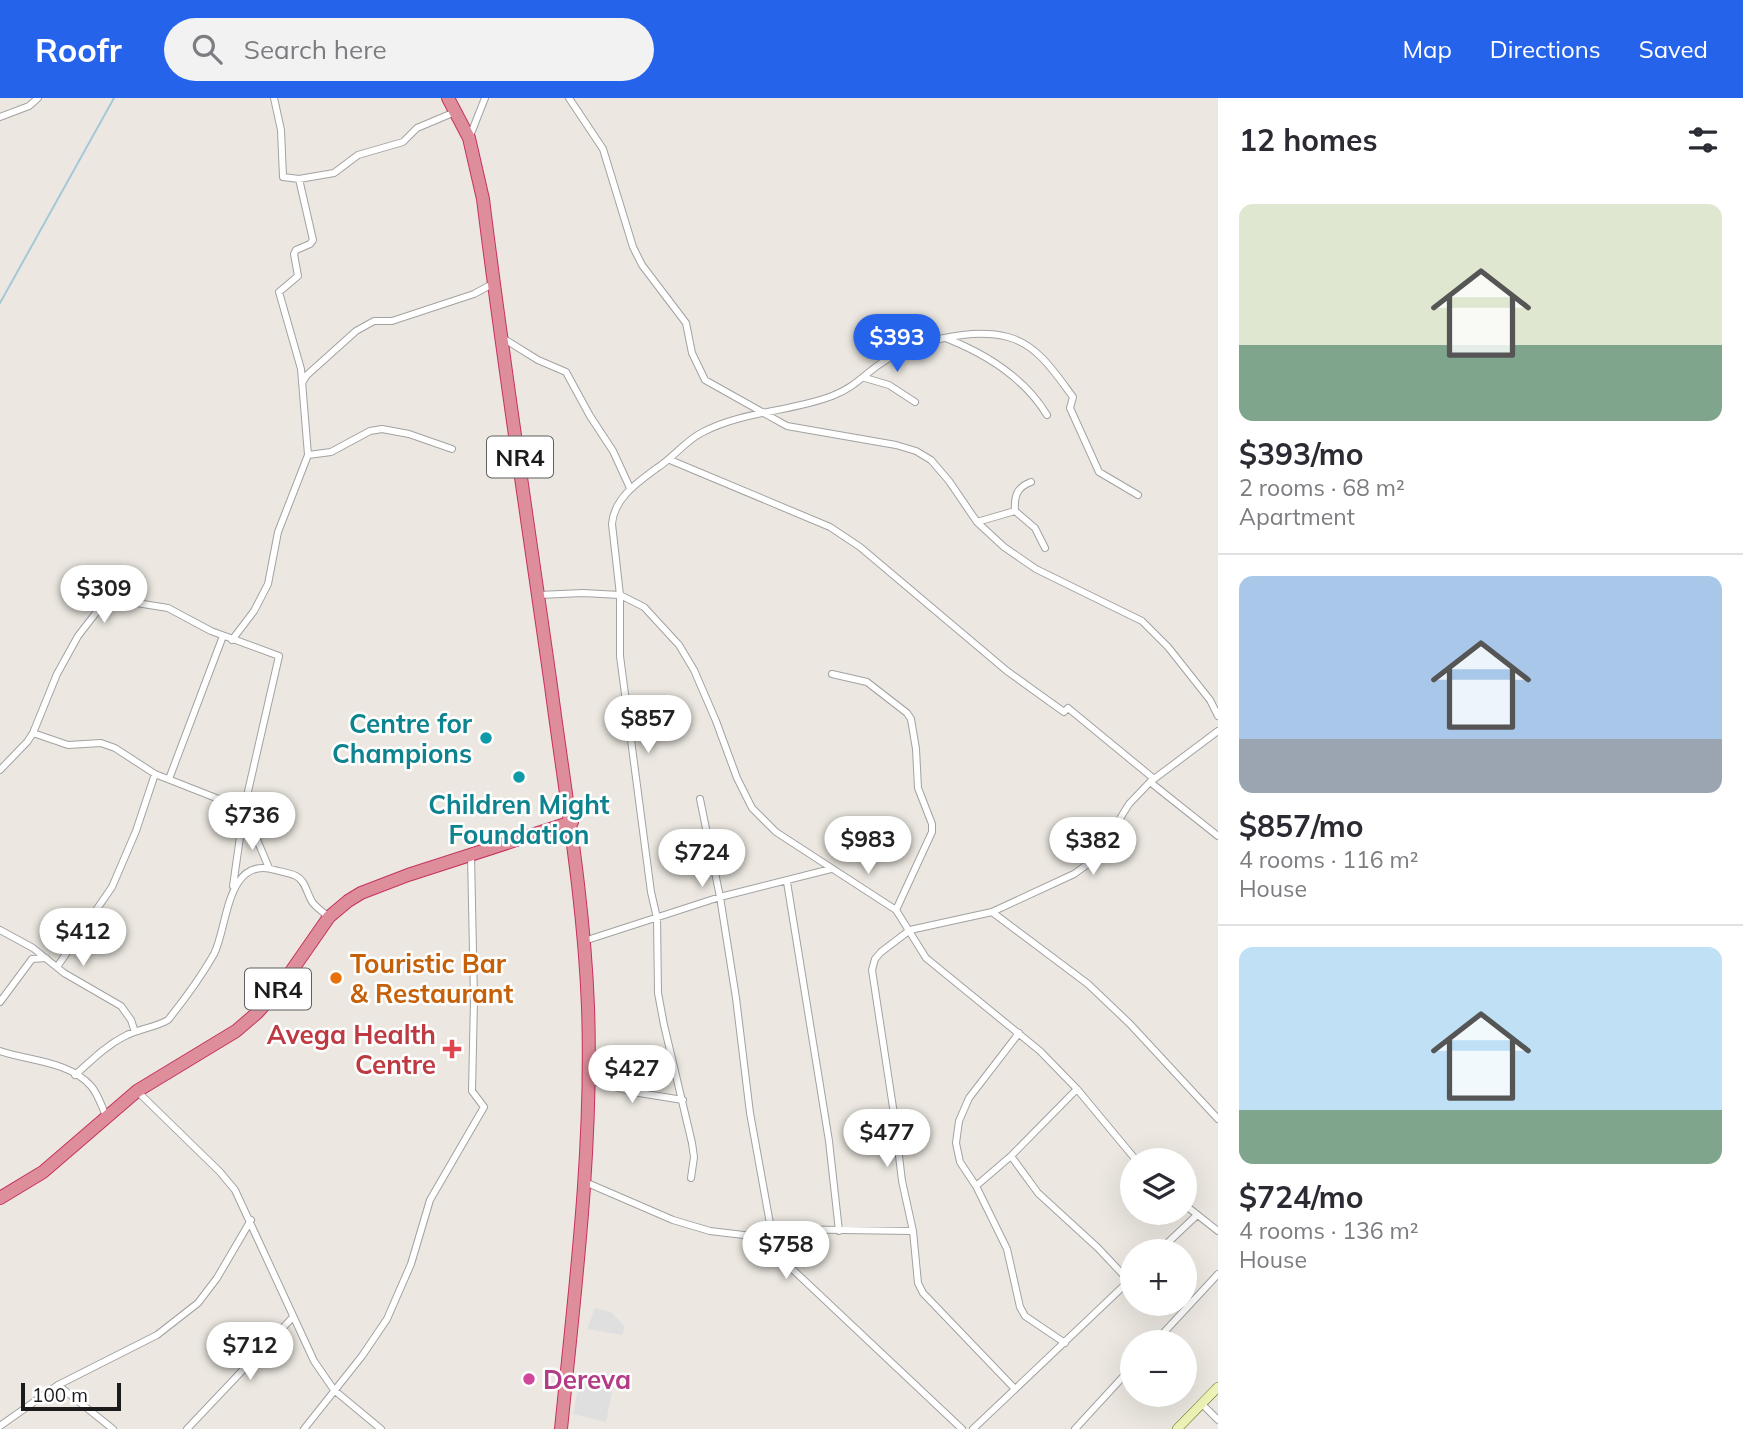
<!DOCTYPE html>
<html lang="en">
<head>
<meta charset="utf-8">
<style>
  :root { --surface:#fff; --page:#f2f2f3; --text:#2b2b33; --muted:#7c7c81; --line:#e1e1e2; --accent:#2563eb }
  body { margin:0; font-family:Mulish,sans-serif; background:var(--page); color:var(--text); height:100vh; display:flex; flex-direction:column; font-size:26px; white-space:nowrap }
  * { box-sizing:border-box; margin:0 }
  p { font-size:23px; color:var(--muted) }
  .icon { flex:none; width:38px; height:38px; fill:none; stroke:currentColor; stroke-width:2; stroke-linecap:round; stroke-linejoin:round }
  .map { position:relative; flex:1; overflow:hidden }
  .side { display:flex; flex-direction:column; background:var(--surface); width:525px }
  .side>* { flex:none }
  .fabs { position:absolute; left:1120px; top:1050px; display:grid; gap:14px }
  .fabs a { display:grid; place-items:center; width:77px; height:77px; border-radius:50%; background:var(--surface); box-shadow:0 7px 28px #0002; font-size:35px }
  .scale { position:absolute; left:21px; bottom:18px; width:100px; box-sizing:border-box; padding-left:7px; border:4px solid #1b1b1b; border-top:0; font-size:19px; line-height:24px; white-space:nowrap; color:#1b1b1b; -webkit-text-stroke:5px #fff; paint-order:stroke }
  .price { position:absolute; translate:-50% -60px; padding:0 16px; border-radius:24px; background:#fff; color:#222; font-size:23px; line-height:46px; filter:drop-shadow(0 2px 4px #0008) }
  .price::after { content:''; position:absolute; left:50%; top:42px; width:21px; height:16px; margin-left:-10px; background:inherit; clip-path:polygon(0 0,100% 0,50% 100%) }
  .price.selected { background:var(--accent); color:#fff }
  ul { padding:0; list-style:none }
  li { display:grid; align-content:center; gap:14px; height:371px; padding:0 21px }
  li+li { border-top:2px solid var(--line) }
  li span { display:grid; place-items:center; height:217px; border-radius:14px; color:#555 }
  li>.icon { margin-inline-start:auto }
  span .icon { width:126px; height:126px; fill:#fffc; stroke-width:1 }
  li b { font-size:30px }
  h2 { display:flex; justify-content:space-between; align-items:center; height:84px; padding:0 21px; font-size:30px }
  header { display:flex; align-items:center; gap:42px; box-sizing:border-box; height:98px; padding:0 35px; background:var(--accent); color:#fff }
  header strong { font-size:33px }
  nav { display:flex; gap:38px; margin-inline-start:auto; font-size:24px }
  .search { width:490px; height:63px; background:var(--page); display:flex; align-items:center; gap:18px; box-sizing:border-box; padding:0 24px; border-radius:38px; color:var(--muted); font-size:26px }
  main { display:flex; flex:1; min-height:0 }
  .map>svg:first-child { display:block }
</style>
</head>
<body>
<header>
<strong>Roofr</strong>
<div class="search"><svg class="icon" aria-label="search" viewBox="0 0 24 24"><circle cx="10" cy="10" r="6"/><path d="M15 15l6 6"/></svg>Search here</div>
<nav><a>Map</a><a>Directions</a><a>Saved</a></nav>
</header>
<main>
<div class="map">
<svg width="1218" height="1331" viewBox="0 0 1218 1331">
  <rect width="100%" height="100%" fill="#ece8e1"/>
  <path fill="#dfdfdf" d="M595,1210l16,4 14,15 -3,8 -35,-6z
    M591,1279l23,4 -8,41 -33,-8 7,-35 9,2z"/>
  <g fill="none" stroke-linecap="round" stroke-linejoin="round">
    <path stroke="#a4c9d6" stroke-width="2" d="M0,205l114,-205"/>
    <g stroke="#a2a2a2" stroke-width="8">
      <path id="street" d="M274,0l7,32 2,47 16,2 35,-6 24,-18 45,-13 14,-14 38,-16
        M569,0l34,51 30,98 9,18 44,58 6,30 13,27 82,46 109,19 20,6 15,9 18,21 28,41 27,25 32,22 106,52 26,26 42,53 8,16
        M0,19l29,-11 9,-8
        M470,38l15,-38
        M501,239l37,23 28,12 24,44 23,35 17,37
        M948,241c40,16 77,40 99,76
        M865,280l24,7 26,17
        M302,285l5,-8 49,-44 18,-10h18l82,-27 20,-11
        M308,357l23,-3 39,-21 12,-2 27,5 43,15
        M670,362l160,67 30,20 147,124 57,41 4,-4 85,70 -3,4 68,54
        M1031,384c-14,5 -17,14 -16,29l20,17 10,20
        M977,424l38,-11
        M539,497l44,-2 37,2 24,12 35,38 15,25 22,51 21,57 15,30 24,24 120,78 30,48 114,93 37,38 59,71
        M232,542l22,-29 14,-27 10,-52 30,-77 -7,-86 -22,-77 19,-16 -4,-22 2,-4 14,-6 3,-4 -14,-61
        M832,576l35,8 40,31 4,6 5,30 2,39 14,36v8l-36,78
        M33,635l35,12 33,-2 14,5 40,26 89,35 -11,77
        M0,672l27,-28 6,-9 24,-59 21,-38 21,-27 9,-6 10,-3 50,8 43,23 68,25 -35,153 25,59
        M169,681l54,-143
        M700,701l20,98 16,101 14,115 21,116 1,21
        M787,784l42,259 10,90
        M992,814l96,72 42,40 88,95
        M0,832l33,18 31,25 57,33 10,14 4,12
        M584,843l136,-44 111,-28
        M57,869l55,-80 24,-56 19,-57
        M0,904l32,-43 14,-1
        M1019,935l-50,65 -10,23 -3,22 4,19 16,24 31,63 13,58 5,9 40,27
        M0,953c29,10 69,10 91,35 7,8 11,21 15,30
        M75,977c16,-14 30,-29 50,-39 13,-7 29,-8 43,-16 16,-20 33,-43 46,-66 14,-27 12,-99 61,-84 7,2 15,3 21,6 10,5 11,19 17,27 4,5 11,10 16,14
        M589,982l44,12 50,8
        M137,993l83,81 15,18 79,171 20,29 47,39
        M1011,1058l27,37 60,55 31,33
        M691,1080l3,-21 -2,-14 -28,-118 -6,-32 -1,-75 -6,-26 -31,-236v-61l-8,-71c2,-26 26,-42 45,-56 16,-10 29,-28 46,-36 40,-21 87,-20 129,-36 23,-9 29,-19 48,-32 30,-22 92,-37 128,-27 30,8 47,36 65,60l-3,11 29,64 39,23
        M585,1084l88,38 37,11 42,5 20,14 190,179
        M976,1088l35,-30 66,-67
        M1185,1107l33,26
        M752,1138l19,-7 142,2
        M1159,1153l38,-36
        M1155,1244l63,-68
        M58,1287l55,44
        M1015,1291l-92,-96 -5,-10 -5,-52 -11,-50 -8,-67 -22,-144 3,-11 6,-7 29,-22 82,-18 82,-38 21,-15 34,-55 21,-22 68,-51
        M1202,1306l16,16
        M0,1328l58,-41 99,-50 41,-32 19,-25 34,-58
        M187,1331l106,-112
        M304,1331l58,-73 25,-37 24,-55 19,-64 54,-93 -12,-16 2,-91 -3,-145
        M973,1331l159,-151
        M1075,1331l57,-62"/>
    </g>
    <g stroke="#5a670d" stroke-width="10">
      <path id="secondary" d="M1177,1331l41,-42"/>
    </g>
    <g stroke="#c7315f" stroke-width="14">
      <path id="highway" d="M448,0l21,40 14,61c20,162 45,324 68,487 14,107 33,213 37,321 5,141 -13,282 -27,422
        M0,1100l43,-26 94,-81 99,-60 21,-18 24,-27 48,-69 19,-16 13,-8 47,-18 164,-53"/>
    </g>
    <use href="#street" stroke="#fff" stroke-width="6"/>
    <use href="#secondary" stroke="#eef3b7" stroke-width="9"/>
    <use href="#highway" stroke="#de8e9a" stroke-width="12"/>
  </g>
  <g fill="#0f9aa8" stroke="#fff" stroke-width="2.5">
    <circle cx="486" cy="640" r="7"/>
    <circle cx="519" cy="679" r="7"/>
  </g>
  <circle fill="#e8710a" stroke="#fff" stroke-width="2.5" cx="336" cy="880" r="7"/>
  <path fill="#e0444e" stroke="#fff" stroke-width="2.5" d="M448.5 940.5h7v7h7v7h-7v7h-7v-7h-7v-7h7z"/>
  <circle fill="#d1479c" stroke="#fff" stroke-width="2.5" cx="529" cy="1281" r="7"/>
  <g text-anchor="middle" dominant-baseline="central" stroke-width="5" stroke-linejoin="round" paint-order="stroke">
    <g fill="#fff" stroke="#5f5f5f" stroke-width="2">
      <rect x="487" y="338.5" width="66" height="41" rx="5"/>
      <rect x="245" y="870.5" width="66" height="41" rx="5"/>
    </g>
    <g font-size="24" font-weight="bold" fill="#1b1b1b">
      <text x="520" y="359">NR4</text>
      <text x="278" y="891">NR4</text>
    </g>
    <g font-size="26" font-weight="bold" fill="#0d838f" stroke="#fff" text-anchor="end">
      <text x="472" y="625">Centre for<tspan x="472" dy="30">Champions</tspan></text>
      <text x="519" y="706" text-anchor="middle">Children Might<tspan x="519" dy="30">Foundation</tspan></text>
    </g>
    <g font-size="26" font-weight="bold" fill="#c56008" stroke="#fff" text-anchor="start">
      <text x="350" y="865">Touristic Bar<tspan x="350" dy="30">&amp; Restaurant</tspan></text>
    </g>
    <g font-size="26" font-weight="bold" fill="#be3a42" stroke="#fff" text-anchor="end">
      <text x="436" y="936">Avega Health<tspan x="436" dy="30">Centre</tspan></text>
    </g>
    <g font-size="26" font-weight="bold" fill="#b23c85" stroke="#fff" text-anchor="start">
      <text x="543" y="1281">Dereva</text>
    </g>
  </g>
</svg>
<div class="fabs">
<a><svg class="icon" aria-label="layers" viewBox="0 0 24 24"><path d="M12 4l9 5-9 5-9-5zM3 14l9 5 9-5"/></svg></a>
<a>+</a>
<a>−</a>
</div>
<div class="scale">100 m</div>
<b class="price selected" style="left:897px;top:276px">$393</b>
<b class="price" style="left:104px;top:527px">$309</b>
<b class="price" style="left:648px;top:657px">$857</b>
<b class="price" style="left:252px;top:754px">$736</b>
<b class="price" style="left:868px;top:778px">$983</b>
<b class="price" style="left:1093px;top:779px">$382</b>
<b class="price" style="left:702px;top:791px">$724</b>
<b class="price" style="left:83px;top:870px">$412</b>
<b class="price" style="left:632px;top:1007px">$427</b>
<b class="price" style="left:887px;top:1071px">$477</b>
<b class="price" style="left:786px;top:1183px">$758</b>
<b class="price" style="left:250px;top:1284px">$712</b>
</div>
<section class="side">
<h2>12 homes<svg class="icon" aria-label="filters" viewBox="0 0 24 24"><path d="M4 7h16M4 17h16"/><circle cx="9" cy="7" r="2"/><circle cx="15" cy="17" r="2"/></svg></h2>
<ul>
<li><span style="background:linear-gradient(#dfe7d0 65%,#7fa58c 0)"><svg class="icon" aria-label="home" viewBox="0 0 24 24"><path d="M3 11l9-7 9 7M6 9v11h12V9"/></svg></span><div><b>$393/mo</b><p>2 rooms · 68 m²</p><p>Apartment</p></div></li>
<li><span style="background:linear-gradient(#a9c7e8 75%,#9aa5b1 0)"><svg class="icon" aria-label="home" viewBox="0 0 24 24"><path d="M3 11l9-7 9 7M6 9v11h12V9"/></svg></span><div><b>$857/mo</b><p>4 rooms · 116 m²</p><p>House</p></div></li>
<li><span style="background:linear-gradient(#bfe0f5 75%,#7fa58c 0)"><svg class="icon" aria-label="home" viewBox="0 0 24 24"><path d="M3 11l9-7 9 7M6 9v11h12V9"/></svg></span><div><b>$724/mo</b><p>4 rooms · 136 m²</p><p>House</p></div></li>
</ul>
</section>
</main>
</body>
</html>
